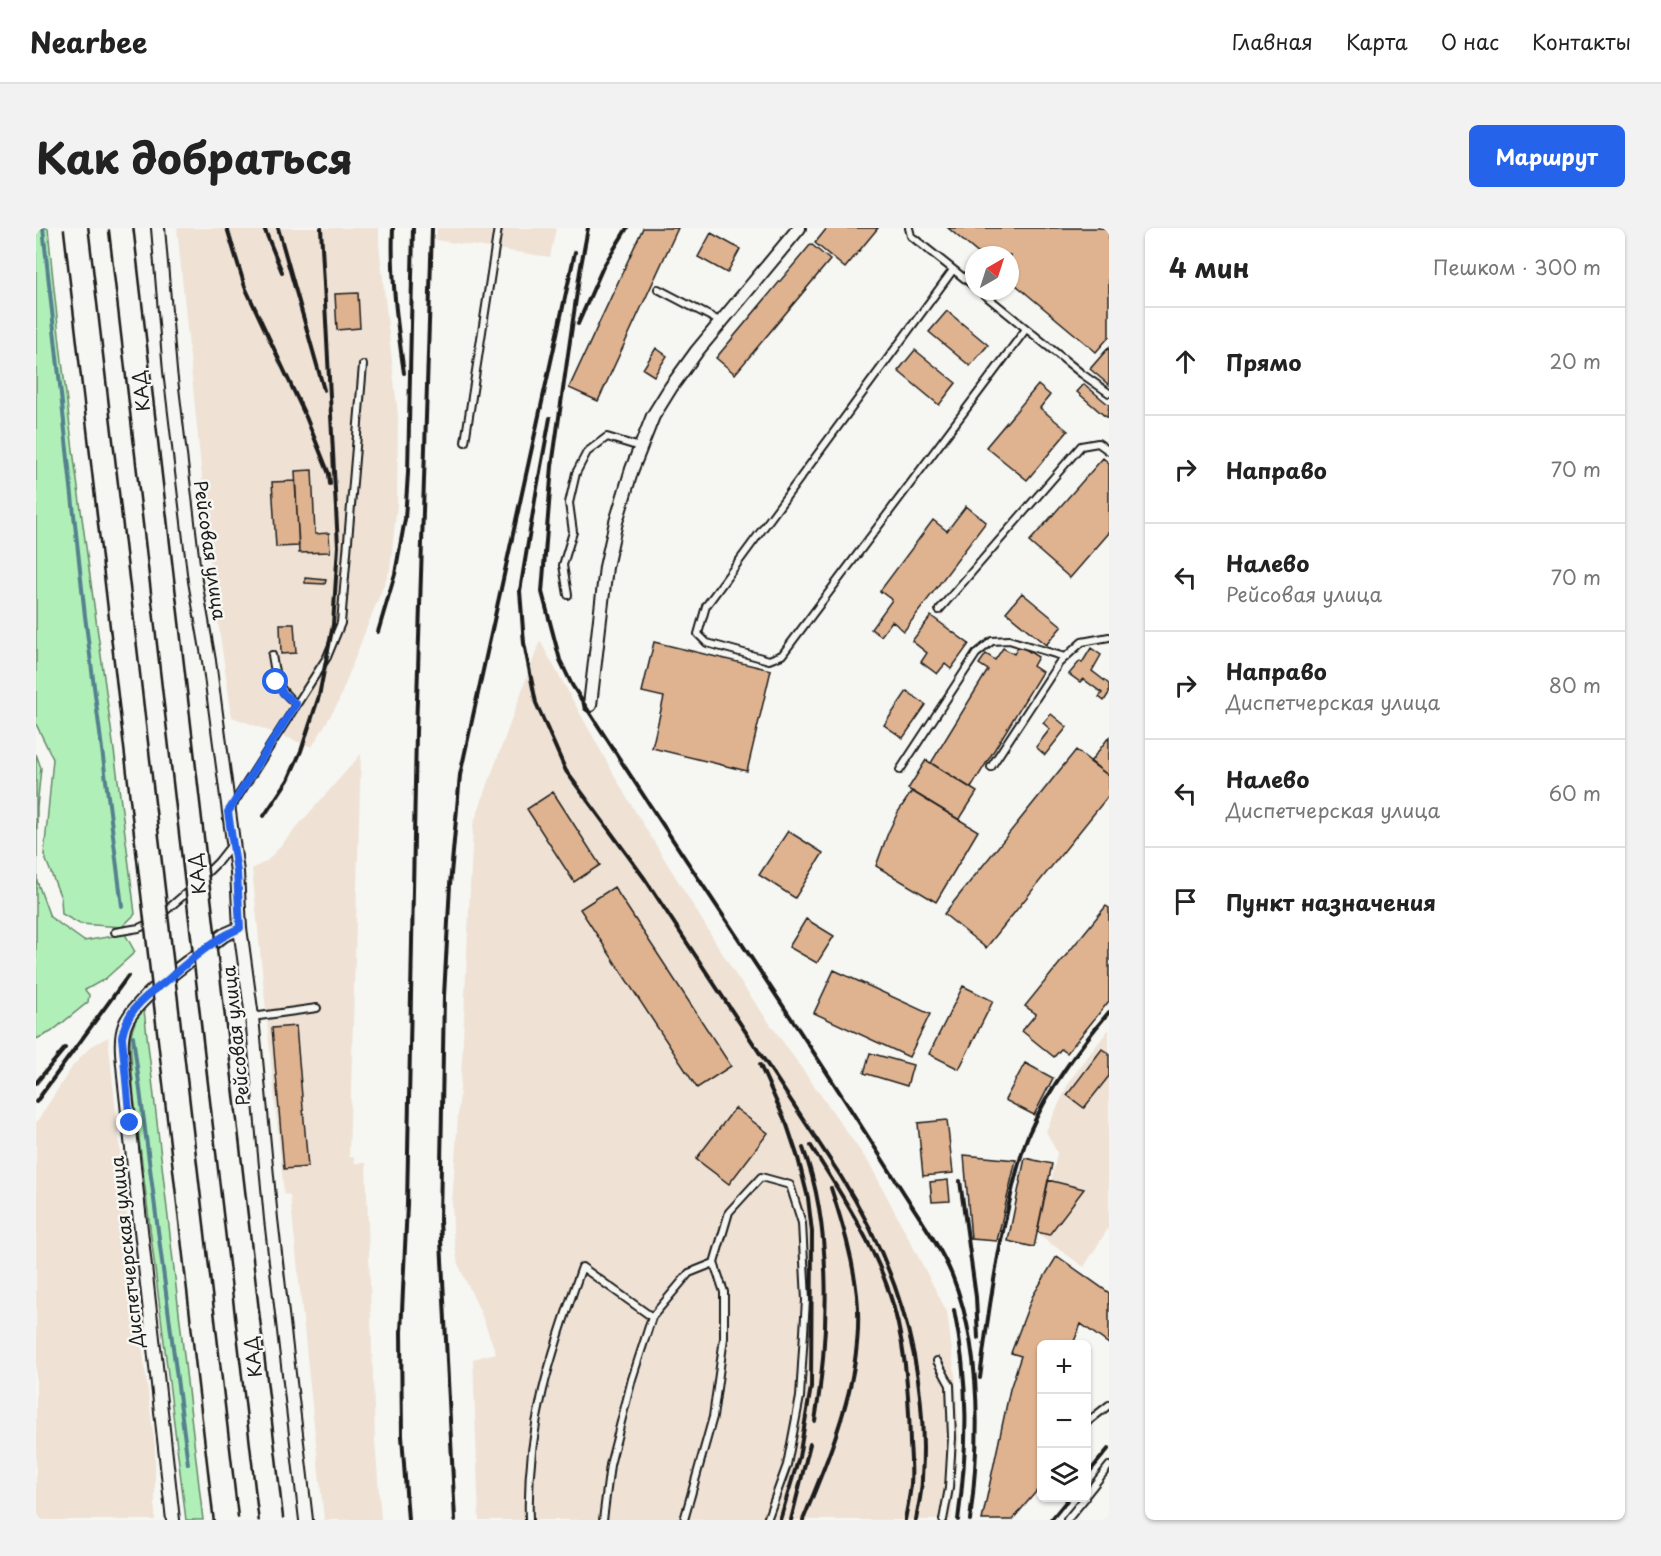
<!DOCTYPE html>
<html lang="ru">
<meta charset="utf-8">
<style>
body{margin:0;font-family:"Playpen Sans",sans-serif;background:#f2f2f2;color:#222}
.controls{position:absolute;right:18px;bottom:18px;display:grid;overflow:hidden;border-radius:9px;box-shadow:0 2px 4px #0004}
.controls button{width:54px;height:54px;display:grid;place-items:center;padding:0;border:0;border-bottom:2px solid #e0e0e0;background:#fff;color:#222;font:30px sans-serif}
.compass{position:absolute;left:929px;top:18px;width:54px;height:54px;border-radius:50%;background:#fff;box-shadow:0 2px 4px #0004;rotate:39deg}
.stop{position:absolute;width:18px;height:18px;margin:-14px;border:4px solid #2563eb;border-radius:50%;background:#fff}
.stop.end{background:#2563eb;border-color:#fff;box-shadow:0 2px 6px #0008}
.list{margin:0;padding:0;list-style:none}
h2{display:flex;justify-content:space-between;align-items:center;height:78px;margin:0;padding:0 24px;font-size:26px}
h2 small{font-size:20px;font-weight:400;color:#767676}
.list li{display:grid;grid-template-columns:39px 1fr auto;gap:18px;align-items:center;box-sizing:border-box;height:108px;padding:0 24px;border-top:2px solid #e0e0e0}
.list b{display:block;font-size:22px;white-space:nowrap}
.list p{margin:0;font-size:20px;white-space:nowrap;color:#767676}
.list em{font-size:20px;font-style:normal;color:#767676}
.icon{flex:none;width:33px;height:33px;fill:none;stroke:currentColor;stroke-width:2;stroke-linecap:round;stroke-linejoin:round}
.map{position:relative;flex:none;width:1073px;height:1292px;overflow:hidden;border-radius:9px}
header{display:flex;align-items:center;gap:36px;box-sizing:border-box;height:84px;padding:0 30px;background:#fff;border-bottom:2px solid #e0e0e0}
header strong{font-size:28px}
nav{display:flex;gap:33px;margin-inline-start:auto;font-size:21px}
.intro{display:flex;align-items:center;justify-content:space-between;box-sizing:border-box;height:144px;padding:0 36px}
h1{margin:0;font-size:42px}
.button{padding:15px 27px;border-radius:9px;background:#2563eb;color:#fff;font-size:21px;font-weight:700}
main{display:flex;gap:36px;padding:0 36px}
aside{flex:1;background:#fff;border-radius:9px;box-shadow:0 2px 4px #0004}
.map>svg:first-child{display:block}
.built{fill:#efe2d5}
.green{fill:#b0f0b8;stroke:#66866a;stroke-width:1.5}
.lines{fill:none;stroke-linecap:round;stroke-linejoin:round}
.stream{stroke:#54818e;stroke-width:4}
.building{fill:#dfb390;stroke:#1c1c1c;stroke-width:1.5}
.service-casing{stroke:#1c1c1c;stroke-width:10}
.minor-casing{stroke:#1c1c1c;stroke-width:16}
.service{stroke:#f6f6f2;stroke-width:6}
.minor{stroke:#f6f6f2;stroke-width:12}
.rail{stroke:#1c1c1c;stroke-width:4}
.motorway-bridge-casing{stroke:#1c1c1c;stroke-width:27;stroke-linecap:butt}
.motorway-bridge{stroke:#f6f6f2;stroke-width:22}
.route{stroke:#2563eb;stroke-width:8}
.labels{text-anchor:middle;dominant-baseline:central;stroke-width:5;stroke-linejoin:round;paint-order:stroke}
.street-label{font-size:18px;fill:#1c1c1c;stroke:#f6f6f2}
</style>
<header>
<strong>Nearbee</strong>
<nav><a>Главная</a><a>Карта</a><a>О нас</a><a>Контакты</a></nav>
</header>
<div class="intro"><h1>Как добраться</h1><a class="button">Маршрут</a></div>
<main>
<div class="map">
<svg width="1073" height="1292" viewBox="0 0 1073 1292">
<rect width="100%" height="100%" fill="#f6f6f2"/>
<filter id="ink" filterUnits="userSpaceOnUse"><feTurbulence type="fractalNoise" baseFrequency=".0167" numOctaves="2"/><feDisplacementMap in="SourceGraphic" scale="12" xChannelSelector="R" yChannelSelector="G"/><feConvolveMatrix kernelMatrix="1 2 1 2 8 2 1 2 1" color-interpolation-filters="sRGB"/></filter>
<g filter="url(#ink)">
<path class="built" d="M141,0H343V16L362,188L361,275L354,342L330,401L302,475L276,519L196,489L177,360Z
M401,0H520L514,29L400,12Z
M504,413L591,570L701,749L835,938L911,1084L920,1156L923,1210L915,1292H443L437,1131L460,1125L444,1083L422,1036L417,1006L416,974L426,832L437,597Z
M325,526L313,929H318L319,935H330L339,1211L345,1292H288L254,967L248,966L216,641L232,632Z
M1073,801V999L1048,1039L1004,1008L1021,925L1010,903L1034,852Z
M72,809L99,1062L119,1219V1292H0V895L36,839L54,819Z"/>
<path class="green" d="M0,0H12C33,229 72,457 99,686L86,699L44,696L26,686L25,670L8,627L17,531L0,496Z
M0,526L5,540L1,579V653L14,689L48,713L89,706L99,724L69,751L49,762L53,767L52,774L15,804L0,811Z
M108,782L167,1292H150L98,870L94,809L100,791Z"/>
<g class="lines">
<path class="stream" d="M7,0L49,388L86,678
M97,808L152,1236"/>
</g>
<path class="building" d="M607,0H642L562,173L533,160Z
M791,0H842L809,40L779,15Z
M912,0H1073V109L1060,124L974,52V27H944Z
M675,5L704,21L691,45L662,29Z
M775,16L794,32L699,146L680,130Z
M322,65L324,100L301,102L299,66Z
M911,83L952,117L934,138L893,104Z
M1073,119V157L1054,141Z
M620,120L631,128L618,148L607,141Z
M879,122L920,155L903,177L862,143Z
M1048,156L1073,177L1071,190L1041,164Z
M1002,157L1014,167L1004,180L1032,203L991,252L950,219Z
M1067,230L1073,235V305L1034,350L993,314Z
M276,242L279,306L293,305L294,324L263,325L259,243Z
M259,253L263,318L240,319L236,254Z
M930,278L950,294L868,403L856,393L845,408L835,401L856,372L844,363L897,292L911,303Z
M269,350L290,352L289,356L269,355Z
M986,365L1026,398L1010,417L970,384Z
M895,388L933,416L915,441L909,436L901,446L885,434L891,425L876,413Z
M244,396H258L260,425L245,426Z
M618,414L735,442L711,543L616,520L628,469L606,464Z
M983,417L1002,429L997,438L1006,444L935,560L895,535L952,442L943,436L950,426L959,432L967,420L978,426Z
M1055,420L1065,427L1056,443L1073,456V465L1068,473L1063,469L1066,465L1047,451L1044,454L1033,446L1044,433L1046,435Z
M871,463L890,477L867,510L848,497Z
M1015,486L1031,499L1009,527L1000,519L1014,501L1007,495Z
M1073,509V548L1054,534Z
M1040,522L1073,548V567L950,720L908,686Z
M890,532L941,564L923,592L872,561Z
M876,563L942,603L900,674L840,638L852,605L862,584Z
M517,564L564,637L538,654L491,581Z
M752,603L787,625L759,670L723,647Z
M578,659L695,838L661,860L544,681Z
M1070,678L1073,680V773L1031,825L1025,821L1018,829L986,803L1000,786L989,778Z
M770,691L798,708L781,735L753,719Z
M798,742L894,786L873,829L778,785Z
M927,758L957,773L923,841L893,826Z
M260,798L272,939L248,941L236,800Z
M1066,821L1073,826V848L1048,880L1031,867Z
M834,825L877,837L871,858L828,845Z
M989,835L1017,850L998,887L969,872Z
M699,880L732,905L693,956L660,931Z
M911,892L917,945L887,948L882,895Z
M928,927L980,932L961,1013L935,1011Z
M989,930L1016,936L998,1019L972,1013Z
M912,952L914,973L896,974L894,954Z
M1012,952L1048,961L1013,1007L1001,1004Z
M1021,1028L1073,1065V1116L1045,1096L1037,1116H1005V1258L976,1292H946L974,1161L985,1128L975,1125L996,1069Z"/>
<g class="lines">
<defs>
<path id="service" d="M873,0L875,8L938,58
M917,42L670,378L662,406L671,415L733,432L746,427L990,101
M622,61L685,94
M944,63L1046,146L1073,165
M429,214L462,0
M532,367L527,337L537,304L533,275L540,245L551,224L571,209L604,219
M903,382L1045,218L1062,215L1073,223
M236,427C240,452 241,460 260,476
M955,539L1023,435L1046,414L1073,409
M864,542L940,426L956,413L973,412L1029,429
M194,581L291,429L305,395L327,137
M166,650L182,634L197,615
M126,686L157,659
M79,704L103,700L116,694
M216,789L281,780
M901,1133L914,1157L916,1210L913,1260L907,1292
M1050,1195L1073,1177
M1050,1267L1073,1238
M493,1292C490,1199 515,1125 546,1039L616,1089L653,1045L678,1035
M567,1292L574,1237L596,1151L616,1089
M648,1292L677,1189L688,1110V1064L678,1035L693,984L725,949L754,957L766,995L770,1072L764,1169L751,1237L731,1292
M1031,1292L1049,1270"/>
<path id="minor" d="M122,0L134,143L159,353L173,433L201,644L204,700L216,789L235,991L270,1292
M554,477L570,339L580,294L596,241L617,188L635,159L661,123L763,0
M137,1292L88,848C87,832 83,812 89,797C98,770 164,725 188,707L204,700"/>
</defs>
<use href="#service" class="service-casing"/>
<use href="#minor" class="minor-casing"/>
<use href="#service" class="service"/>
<use href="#minor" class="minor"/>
<path class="rail" d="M191,0L209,59L270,189L293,246L294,256
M228,0L246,44
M242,0L288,162
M357,0C355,49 361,96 368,145
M552,0L544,43L516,238L506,364L524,432L536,457C624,596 717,730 806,868C828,903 851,938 873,973C888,996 905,1021 916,1047C946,1121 944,1214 934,1292
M542,96L567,39L591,0
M514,190L501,260L484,363L488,415L500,475L530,543L609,651L804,947C862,1039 893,1142 886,1251C886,1265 882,1279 880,1292
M342,404L359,346L369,291L372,245L377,0
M228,588L252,552L265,523L283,468L297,397L302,318L285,0
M724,837L751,897L762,930L772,970L776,1004L775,1159L763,1229L744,1292
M0,855L29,820
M0,874L92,748
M775,918C803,963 833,1008 851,1058C869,1108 873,1163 874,1215C875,1229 876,1243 875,1256C874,1268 871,1280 869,1292
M767,920C797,998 793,1111 779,1193
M924,953L940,1069L942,1110
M918,1082C933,1154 932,1219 922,1292
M944,1150C951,1093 959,1036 972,980C978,954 983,929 993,905C1013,860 1042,821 1073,784
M1050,1248L1073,1220
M372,1292L366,1208L365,1104L371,977L380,504L396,0
M419,1292L404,992L408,768L414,657L424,547L539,24
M755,1292L774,1216
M767,1292C796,1221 829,1145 821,1067C817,1030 806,994 795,960
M1015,1292L1033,1270"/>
<defs>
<path id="motorway-bridge" d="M40,0L190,1292
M85,0L235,1292"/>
</defs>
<use href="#motorway-bridge" class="motorway-bridge-casing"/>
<use href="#motorway-bridge" class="motorway-bridge"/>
</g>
</g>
<g class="lines" filter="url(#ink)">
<path class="route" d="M94,895L86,809C88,798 92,789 99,780C107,770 118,762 128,755C151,735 176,712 204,700L201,644L192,584L260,476L247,465L240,454"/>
</g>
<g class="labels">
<g class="street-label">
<text transform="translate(104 163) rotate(-97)">КАД</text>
<text transform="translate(175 322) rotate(82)">Рейсовая улица</text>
<text transform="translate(160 646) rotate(-97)">КАД</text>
<text transform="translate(199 808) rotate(-96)">Рейсовая улица</text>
<text transform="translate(90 1024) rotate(-96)">Диспетчерская улица</text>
<text transform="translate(216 1129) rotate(-97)">КАД</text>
</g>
</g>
</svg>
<div class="controls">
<button>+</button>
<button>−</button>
<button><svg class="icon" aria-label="layers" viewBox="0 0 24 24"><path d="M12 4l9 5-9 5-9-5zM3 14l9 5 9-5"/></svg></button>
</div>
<svg class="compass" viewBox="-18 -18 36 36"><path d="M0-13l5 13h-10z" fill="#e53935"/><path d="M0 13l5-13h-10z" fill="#767676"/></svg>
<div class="stop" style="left:240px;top:454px"></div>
<div class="stop end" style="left:94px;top:895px"></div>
</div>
<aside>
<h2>4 мин<small>Пешком · 300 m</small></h2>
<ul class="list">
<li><svg class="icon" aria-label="ahead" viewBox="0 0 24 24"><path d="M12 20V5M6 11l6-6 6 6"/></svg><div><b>Прямо</b></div><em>20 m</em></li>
<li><svg class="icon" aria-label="right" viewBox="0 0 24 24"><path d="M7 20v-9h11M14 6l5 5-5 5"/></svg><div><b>Направо</b></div><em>70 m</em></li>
<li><svg class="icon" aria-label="left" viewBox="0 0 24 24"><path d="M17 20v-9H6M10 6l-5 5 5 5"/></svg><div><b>Налево</b><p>Рейсовая улица</p></div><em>70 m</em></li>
<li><svg class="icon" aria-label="right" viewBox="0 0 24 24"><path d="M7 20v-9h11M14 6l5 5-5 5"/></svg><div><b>Направо</b><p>Диспетчерская улица</p></div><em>80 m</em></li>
<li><svg class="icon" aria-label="left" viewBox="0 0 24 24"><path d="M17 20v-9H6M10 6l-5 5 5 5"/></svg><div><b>Налево</b><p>Диспетчерская улица</p></div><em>60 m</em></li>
<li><svg class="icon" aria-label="arrive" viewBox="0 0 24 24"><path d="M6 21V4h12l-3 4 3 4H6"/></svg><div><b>Пункт назначения</b></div></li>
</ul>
</aside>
</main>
